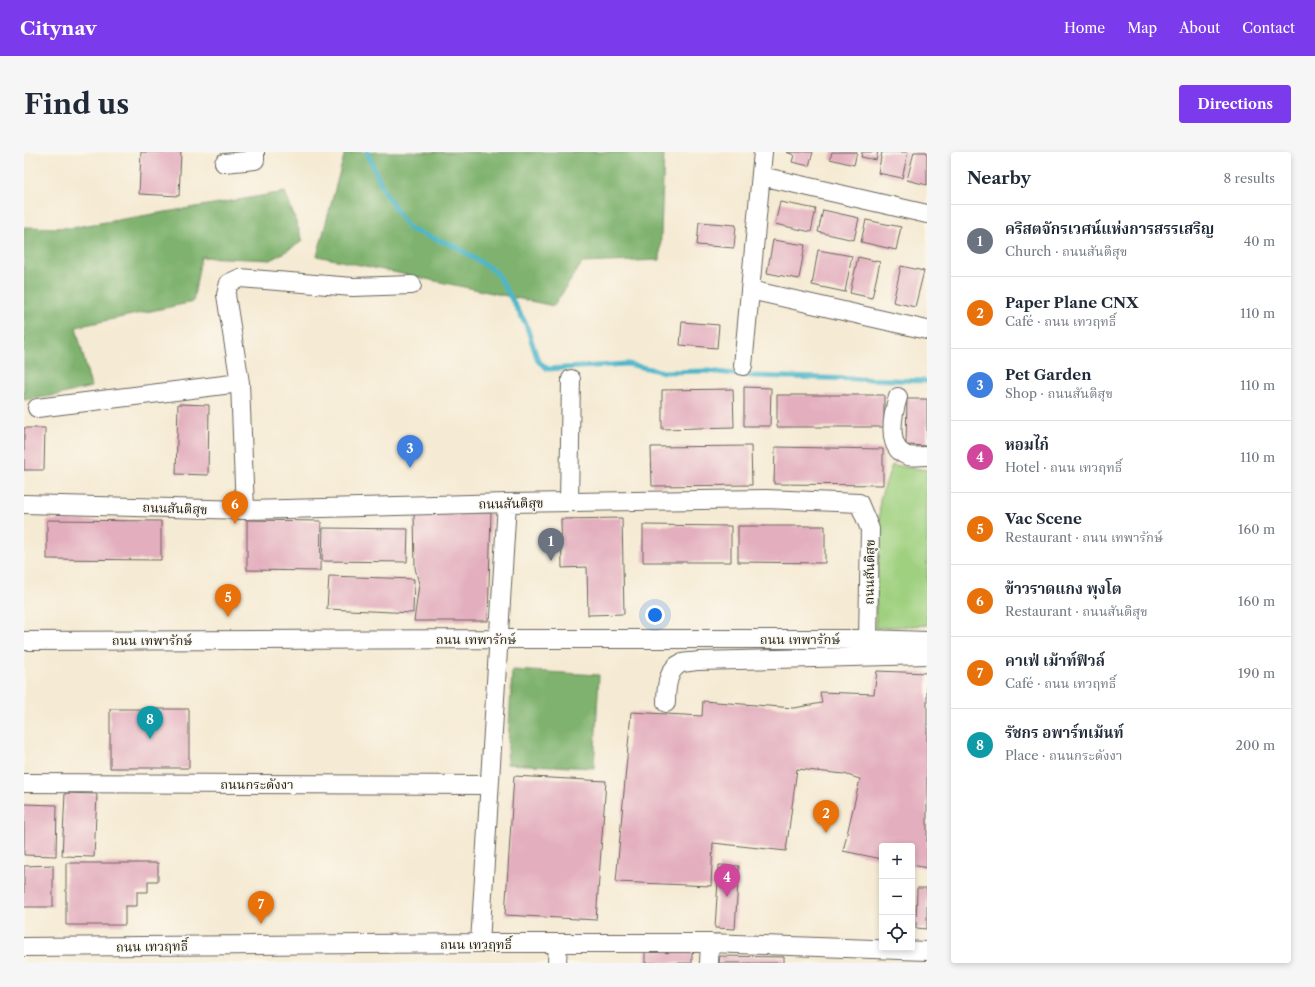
<!DOCTYPE html>
<meta charset="utf-8">
<style>
body{margin:0;font-family:"Libre Caslon Text","Noto Serif Thai",serif;background:#f6f6f7;color:#1f2937}
.controls{position:absolute;right:12px;bottom:12px;display:grid;overflow:hidden;border-radius:4px;box-shadow:0 2px 6px #0003}
.controls button{width:36px;height:36px;display:grid;place-items:center;padding:0;border:0;border-bottom:1px solid #e0e1e3;background:#fff;color:#1f2937;font:20px sans-serif}
.you{position:absolute;left:631px;top:463px;width:14px;height:14px;margin:-10px;border:3px solid #fff;border-radius:50%;background:#1a73e8;box-shadow:0 0 0 6px #1a73e833}
.badge{display:grid;place-items:center;width:26px;height:26px;border-radius:50%;background:#7c3aed;color:#fff;font-size:13px;font-weight:700}
.pin{position:absolute;translate:-50% -33px;filter:drop-shadow(0 1px 2px #0008)}
.pin::after{content:'';position:absolute;top:21px;width:14px;height:12px;background:inherit;clip-path:polygon(0 0,100% 0,50% 100%)}
.list{margin:0;padding:0;list-style:none}
h2{display:flex;justify-content:space-between;align-items:center;height:52px;margin:0;padding:0 16px;font-size:17px}
h2 small{font-size:13px;font-weight:400;color:#747a83}
.list li{display:grid;grid-template-columns:26px 1fr auto;gap:12px;align-items:center;box-sizing:border-box;height:72px;padding:0 16px;border-top:1px solid #e0e1e3}
.list b{display:block;font-size:15px;white-space:nowrap}
.list p{margin:0;font-size:13px;white-space:nowrap;color:#747a83}
.list em{font-size:13px;font-style:normal;color:#747a83}
.icon{flex:none;width:22px;height:22px;fill:none;stroke:currentColor;stroke-width:2;stroke-linecap:round;stroke-linejoin:round}
.map{position:relative;flex:none;width:903px;height:811px;overflow:hidden;border-radius:4px}
header{display:flex;align-items:center;gap:24px;box-sizing:border-box;height:56px;padding:0 20px;background:#7c3aed;color:#fff}
header strong{font-size:19px}
nav{display:flex;gap:22px;margin-inline-start:auto;font-size:14px}
.intro{display:flex;align-items:center;justify-content:space-between;box-sizing:border-box;height:96px;padding:0 24px}
h1{margin:0;font-size:28px}
.button{padding:10px 18px;border-radius:4px;background:#7c3aed;color:#fff;font-size:14px;font-weight:700}
main{display:flex;gap:24px;padding:0 24px}
aside{flex:1;background:#fff;border-radius:4px;box-shadow:0 2px 6px #0003}
.map>svg:first-child{display:block}
.green{fill:#9fd07f;stroke:#5e764e}
.forest{fill:#7fb26e;stroke:#4e6745}
.lines{fill:none;stroke-linecap:round;stroke-linejoin:round}
.stream{stroke:#4bb6c9;stroke-width:5}
.building{fill:#e3aebe}
.minor-casing{stroke:#68645c;stroke-width:20}
.minor{stroke:#fff;stroke-width:18}
.labels{text-anchor:middle;dominant-baseline:central;stroke-width:3;stroke-linejoin:round;paint-order:stroke}
.street-label{font-size:13px;fill:#1c1c1c;stroke:#fbf7ec}
</style>
<header>
<strong>Citynav</strong>
<nav><a>Home</a><a>Map</a><a>About</a><a>Contact</a></nav>
</header>
<div class="intro"><h1>Find us</h1><a class="button">Directions</a></div>
<main>
<div class="map">
<svg width="903" height="811" viewBox="0 0 903 811">
<rect width="100%" height="100%" fill="#fbf7ec"/>
<filter id="ink" filterUnits="userSpaceOnUse"><feTurbulence type="fractalNoise" baseFrequency=".025" numOctaves="2"/><feDisplacementMap in="SourceGraphic" scale="8" xChannelSelector="R" yChannelSelector="G"/><feConvolveMatrix kernelMatrix="1 2 1 2 8 2 1 2 1" color-interpolation-filters="sRGB"/></filter>
<filter id="wash" filterUnits="userSpaceOnUse"><feTurbulence type="fractalNoise" baseFrequency=".012" numOctaves="4" result="noise"/><feDisplacementMap in="SourceGraphic" scale="16" xChannelSelector="R" yChannelSelector="G"/><feGaussianBlur stdDeviation="0.9" result="paint"/><feColorMatrix in="noise" values="0 0 0 0 0 0 0 0 0 0 0 0 0 0 0 0 0 1.4 0 .05"/><feComposite in="paint" operator="in"/></filter>
<g filter="url(#wash)">
<rect width="100%" height="100%" fill="#f5ead3"/>
<path class="green" d="M868,313L903,318V473L851,476L856,347Z"/>
<path class="forest" d="M321,0H640L636,108L558,111L530,154L293,104Z
M261,40L279,89L247,108L177,105L169,150L52,175L67,235L34,243L0,248V75L46,76Z
M488,518L575,523L570,616L483,612Z"/>
<g class="lines">
<path class="stream" d="M343,0L360,39L385,77L431,94L472,120L502,172L514,209L524,217L604,212L640,220L684,219L728,224L903,229"/>
</g>
<g id="blocks">
<path class="building" d="M117,0H157L155,44L115,42Z
M762,0H789L785,14L768,10L770,3Z
M808,0H833L830,13L806,7Z
M838,0H854L852,8L837,5Z
M858,0H884L878,26L854,21Z
M890,0H903V33L883,28Z
M756,50L792,57L787,80L751,72Z
M799,58L835,66L830,88L794,80Z
M842,68L877,75L872,98L837,90Z
M675,70L712,73L710,96L673,93Z
M749,88L781,93L775,127L743,121Z
M794,98L828,104L821,140L788,133Z
M834,105L856,110L848,146L826,141Z
M877,114L900,119L891,155L869,150Z
M658,170L695,173L693,196L656,193Z
M720,235L747,236L746,274H720Z
M709,237L710,275L638,277V238Z
M753,243H860V275H753Z
M883,247H903V294L882,293Z
M154,252L185,253L184,323L152,322Z
M0,276H21L20,318H0Z
M727,294L728,333L628,334L627,295Z
M751,295L859,297V333L750,332Z
M390,361H467L464,469H390L395,432L391,416Z
M598,366L600,462L564,463L563,415L538,416L537,367Z
M23,368L137,369V408L23,407Z
M223,368L297,369L296,419L223,418Z
M619,373L707,374V410H619Z
M714,374H801V411L714,410Z
M299,376L384,377L383,410L298,409Z
M305,424L390,427L389,461L303,457Z
M853,519L903,521V716L888,713V694H858V707L819,699L836,627L820,622L773,617L762,699L689,691L687,734L592,730L607,560L678,564L679,549L770,556L798,551L796,540L850,542Z
M86,557H165V616H86Z
M490,624L582,629L572,768L481,763Z
M41,641L73,642L70,705L38,704Z
M0,652L33,653L32,704L0,703Z
M42,711H134V729H124V740H113V754H101V773H42Z
M29,713V755H0V714Z
M695,713L715,714L711,777L691,776Z
M893,736H903V777L892,776Z
M621,799H668V811H621Z
M696,804L760,805V811H695Z"/>
</g>
</g>
<g filter="url(#ink)">
<use href="#blocks" fill-opacity="0" stroke="#68645c" stroke-width="1"/>
<g class="lines">
<defs>
<path id="minor" d="M200,11L231,8V0
M737,24L903,62
M726,138L903,178
M719,214L739,0
M874,245C869,261 861,297 884,304C890,305 897,304 903,304
M13,256L216,231
M545,350L547,227
M0,352L221,358L483,351L742,347L835,351L846,377L844,487
M221,358L216,231L202,143L205,131L216,126L329,135L388,133
M0,489L474,487H844L903,489
M642,551C642,538 643,516 658,511C663,510 669,510 674,509L903,503
M0,631L465,633
M456,791L483,351
M0,795L456,791H686L903,799
M533,811L534,791
M685,811L686,791"/>
</defs>
<use href="#minor" class="minor-casing"/>
<use href="#minor" class="minor"/>
</g>
</g>
<g class="labels">
<g class="street-label">
<text transform="translate(487 351) rotate(-1)">ถนนสันติสุข</text>
<text transform="translate(151 356) rotate(2)">ถนนสันติสุข</text>
<text transform="translate(845 420) rotate(-89)">ถนนสันติสุข</text>
<text x="452" y="487">ถนน เทพารักษ์</text>
<text x="776" y="487">ถนน เทพารักษ์</text>
<text x="128" y="488">ถนน เทพารักษ์</text>
<text x="233" y="632">ถนนกระดังงา</text>
<text x="452" y="792">ถนน เทวฤทธิ์</text>
<text transform="translate(128 794) rotate(-1)">ถนน เทวฤทธิ์</text>
</g>
</g>
</svg>
<div class="controls">
<button>+</button>
<button>−</button>
<button><svg class="icon" aria-label="locate" viewBox="0 0 24 24"><circle cx="12" cy="12" r="6"/><path d="M12 2v4M12 18v4M2 12h4M18 12h4"/></svg></button>
</div>
<div class="you"></div>
<div class="pin badge" style="left:527px;top:409px;background:#6b7280">1</div>
<div class="pin badge" style="left:802px;top:681px;background:#e8710a">2</div>
<div class="pin badge" style="left:386px;top:316px;background:#3f7fe0">3</div>
<div class="pin badge" style="left:703px;top:745px;background:#d1479c">4</div>
<div class="pin badge" style="left:204px;top:465px;background:#e8710a">5</div>
<div class="pin badge" style="left:211px;top:372px;background:#e8710a">6</div>
<div class="pin badge" style="left:237px;top:772px;background:#e8710a">7</div>
<div class="pin badge" style="left:126px;top:587px;background:#0f9aa8">8</div>
</div>
<aside>
<h2>Nearby<small>8 results</small></h2>
<ul class="list">
<li><span class="badge" style="background:#6b7280">1</span><div><b>คริสตจักรเวศน์แห่งการสรรเสริญ</b><p>Church · ถนนสันติสุข</p></div><em>40 m</em></li>
<li><span class="badge" style="background:#e8710a">2</span><div><b>Paper Plane CNX</b><p>Café · ถนน เทวฤทธิ์</p></div><em>110 m</em></li>
<li><span class="badge" style="background:#3f7fe0">3</span><div><b>Pet Garden</b><p>Shop · ถนนสันติสุข</p></div><em>110 m</em></li>
<li><span class="badge" style="background:#d1479c">4</span><div><b>หอมไก๋</b><p>Hotel · ถนน เทวฤทธิ์</p></div><em>110 m</em></li>
<li><span class="badge" style="background:#e8710a">5</span><div><b>Vac Scene</b><p>Restaurant · ถนน เทพารักษ์</p></div><em>160 m</em></li>
<li><span class="badge" style="background:#e8710a">6</span><div><b>ข้าวราดแกง พุงโต</b><p>Restaurant · ถนนสันติสุข</p></div><em>160 m</em></li>
<li><span class="badge" style="background:#e8710a">7</span><div><b>คาเฟ่ เม้าท์ฟิวล์</b><p>Café · ถนน เทวฤทธิ์</p></div><em>190 m</em></li>
<li><span class="badge" style="background:#0f9aa8">8</span><div><b>รัชกร อพาร์ทเม้นท์</b><p>Place · ถนนกระดังงา</p></div><em>200 m</em></li>
</ul>
</aside>
</main>
